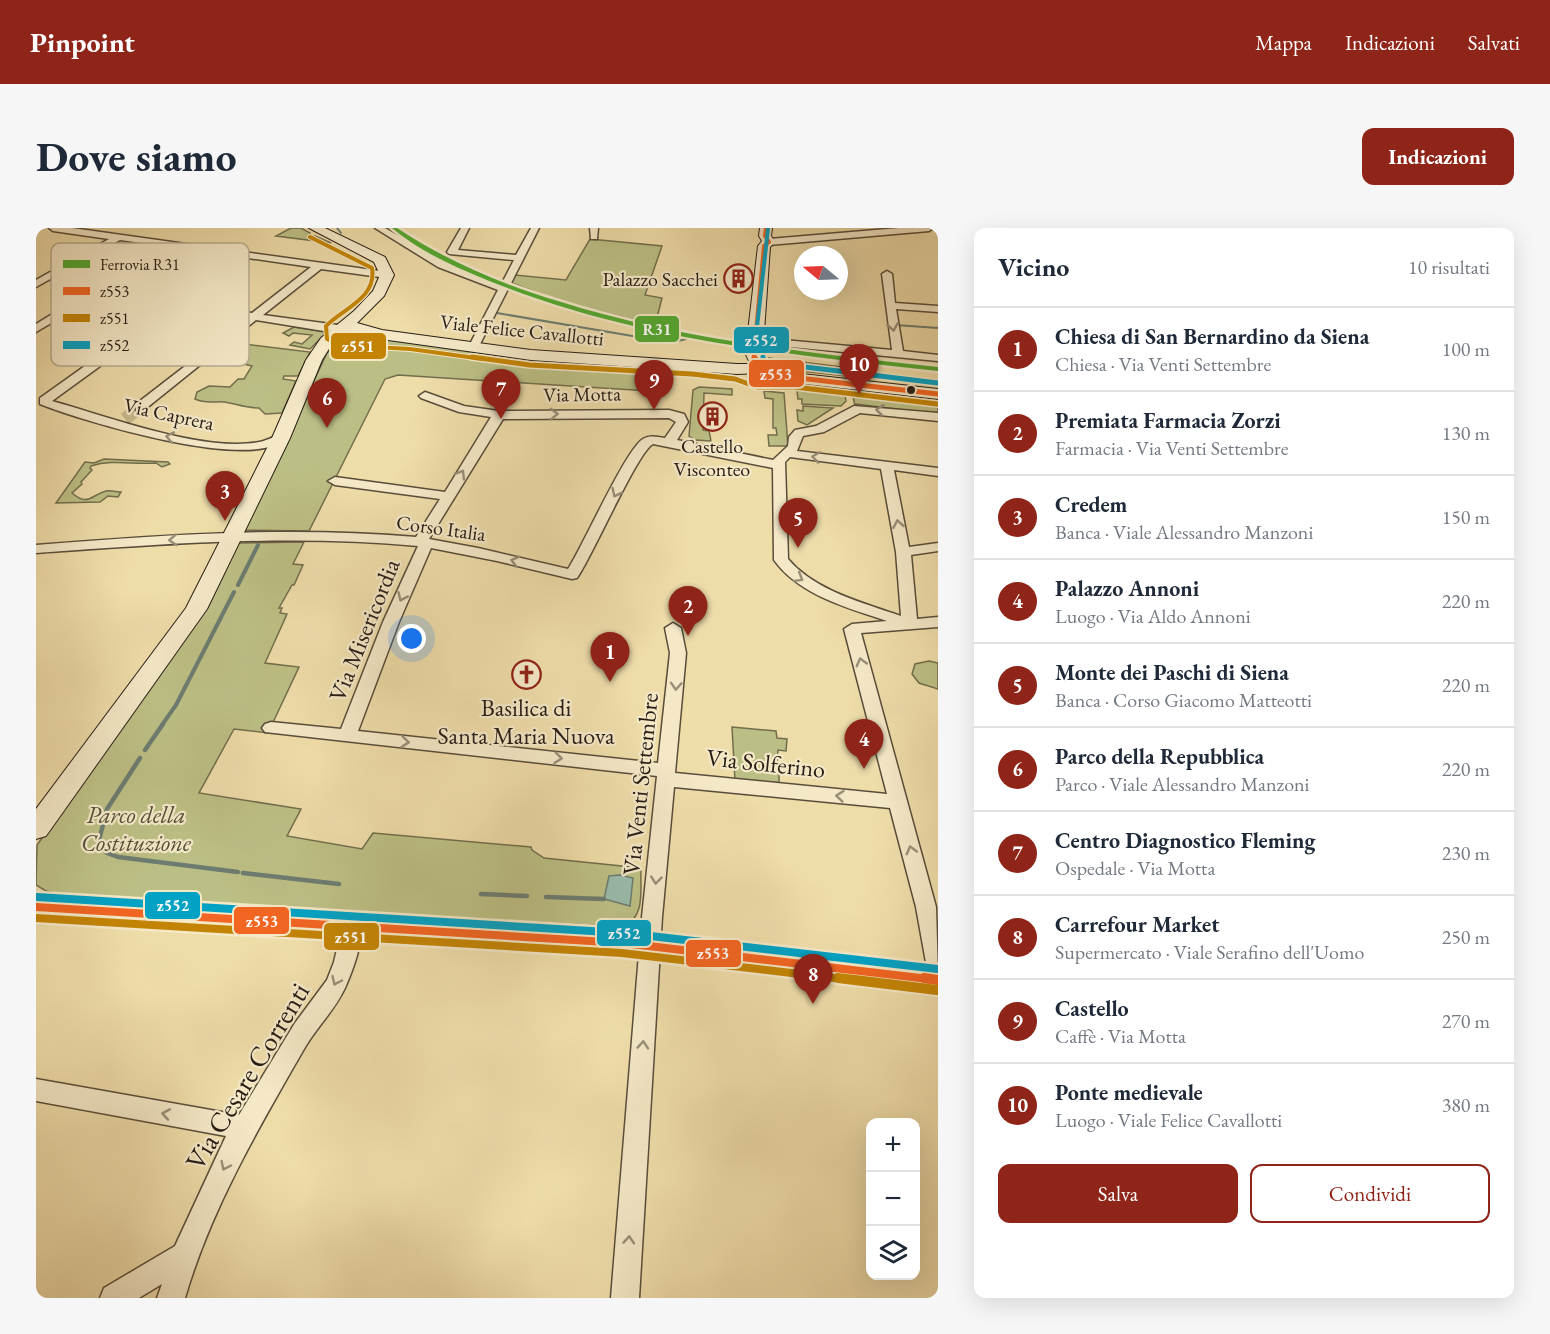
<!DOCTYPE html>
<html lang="it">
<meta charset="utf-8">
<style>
body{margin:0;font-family:"EB Garamond",serif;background:#f6f6f7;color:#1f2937}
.controls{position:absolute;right:18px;bottom:18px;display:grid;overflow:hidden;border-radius:12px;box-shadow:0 6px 24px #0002}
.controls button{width:54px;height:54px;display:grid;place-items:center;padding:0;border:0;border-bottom:2px solid #e0e1e3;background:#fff;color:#1f2937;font:30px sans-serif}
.compass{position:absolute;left:758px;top:18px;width:54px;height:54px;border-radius:50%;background:#fff;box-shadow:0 6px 24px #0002;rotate:289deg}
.you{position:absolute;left:376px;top:411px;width:21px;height:21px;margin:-15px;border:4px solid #fff;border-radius:50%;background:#1a73e8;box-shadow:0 0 0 9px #1a73e833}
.badge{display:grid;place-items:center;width:39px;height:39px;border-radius:50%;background:#8f2418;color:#fff;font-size:20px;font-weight:700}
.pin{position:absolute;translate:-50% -50px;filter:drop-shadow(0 2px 3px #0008)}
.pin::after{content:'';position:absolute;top:32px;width:21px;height:18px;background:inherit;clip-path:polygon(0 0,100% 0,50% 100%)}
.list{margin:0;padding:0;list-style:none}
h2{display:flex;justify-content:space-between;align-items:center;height:78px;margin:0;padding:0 24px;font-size:26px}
h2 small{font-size:20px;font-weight:400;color:#747a83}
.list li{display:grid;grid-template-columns:39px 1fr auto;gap:18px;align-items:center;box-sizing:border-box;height:84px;padding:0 24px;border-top:2px solid #e0e1e3}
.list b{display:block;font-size:22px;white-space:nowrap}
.list p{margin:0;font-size:20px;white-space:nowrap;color:#747a83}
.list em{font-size:20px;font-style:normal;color:#747a83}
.actions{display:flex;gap:12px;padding:18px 24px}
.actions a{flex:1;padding:14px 0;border:2px solid #8f2418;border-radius:12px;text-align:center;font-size:21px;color:#8f2418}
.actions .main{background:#8f2418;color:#fff}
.icon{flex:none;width:33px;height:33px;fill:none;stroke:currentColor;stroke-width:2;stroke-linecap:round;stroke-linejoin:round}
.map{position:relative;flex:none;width:902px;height:1070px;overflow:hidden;border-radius:12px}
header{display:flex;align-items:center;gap:36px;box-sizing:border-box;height:84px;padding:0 30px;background:#8f2418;color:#fff}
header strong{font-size:28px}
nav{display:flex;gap:33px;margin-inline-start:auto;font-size:21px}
.intro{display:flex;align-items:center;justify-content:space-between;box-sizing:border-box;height:144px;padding:0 36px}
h1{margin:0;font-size:42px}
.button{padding:15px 27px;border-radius:12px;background:#8f2418;color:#fff;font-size:21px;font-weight:700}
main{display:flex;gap:36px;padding:0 36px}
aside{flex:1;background:#fff;border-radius:12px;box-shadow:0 6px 24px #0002}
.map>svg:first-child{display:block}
.green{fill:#bcbf85;stroke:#726e4d;stroke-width:1.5}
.water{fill:#9abbad;stroke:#6c7c70;stroke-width:1.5}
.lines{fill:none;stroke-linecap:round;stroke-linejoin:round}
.stream-far2{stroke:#6c7c70;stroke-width:2}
.stream-far1{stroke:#6c7c70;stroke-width:4}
.stream{stroke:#6c7c70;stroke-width:4.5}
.street-tunnel{stroke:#c6b68b;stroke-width:13;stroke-dasharray:13 6;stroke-linecap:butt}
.street-casing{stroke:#594d3a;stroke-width:3}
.secondary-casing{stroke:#271d15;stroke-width:2}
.street{fill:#f4e8c7;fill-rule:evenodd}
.secondary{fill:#f4e8c7;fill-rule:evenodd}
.bus-1-far3-casing{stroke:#f4e8c7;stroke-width:6}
.bus-1-far2-casing{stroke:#f4e8c7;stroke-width:8}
.bus-1-far1-casing{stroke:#f4e8c7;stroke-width:13}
.bus-1-casing{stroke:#f4e8c7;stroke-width:14}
.bus-2-far3-casing{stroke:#f4e8c7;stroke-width:6}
.bus-2-far2-casing{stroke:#f4e8c7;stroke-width:8}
.bus-2-far1-casing{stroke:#f4e8c7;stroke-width:13}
.bus-2-casing{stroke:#f4e8c7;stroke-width:14}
.bus-3-far2-casing{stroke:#f4e8c7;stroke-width:6}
.bus-3-far1-casing{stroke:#f4e8c7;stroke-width:8}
.bus-3-casing{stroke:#f4e8c7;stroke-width:13}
.bus-1-far3{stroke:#f26522;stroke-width:4}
.bus-1-far2{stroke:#f26522;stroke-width:5}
.bus-1-far1{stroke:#f26522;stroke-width:8}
.bus-1{stroke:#f26522;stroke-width:10}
.bus-2-far3{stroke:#c38405;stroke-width:4}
.bus-2-far2{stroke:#c38405;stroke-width:5}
.bus-2-far1{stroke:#c38405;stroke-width:8}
.bus-2{stroke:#c38405;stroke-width:10}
.bus-3-far2{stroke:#02a2c5;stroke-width:4}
.bus-3-far1{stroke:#02a2c5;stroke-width:5}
.bus-3{stroke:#02a2c5;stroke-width:8}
.rail-1-casing{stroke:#f4e8c7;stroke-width:5}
.rail-1{fill:#52a82f;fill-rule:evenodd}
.oneway{stroke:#988d77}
.bus-dot{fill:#271d15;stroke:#f4e8c7;stroke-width:2}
.labels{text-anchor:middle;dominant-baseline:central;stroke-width:4.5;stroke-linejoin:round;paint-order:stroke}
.far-poi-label{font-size:20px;fill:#271d15;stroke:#f4e8c7;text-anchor:end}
.far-street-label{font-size:20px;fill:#271d15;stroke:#f4e8c7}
.street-label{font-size:24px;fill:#271d15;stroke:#f4e8c7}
.poi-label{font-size:24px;fill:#271d15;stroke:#f4e8c7}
.park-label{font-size:24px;font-style:italic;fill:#544e37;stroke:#f4e8c7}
.near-street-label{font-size:28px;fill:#271d15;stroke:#f4e8c7}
.key{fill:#f4e8c7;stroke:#b6ab92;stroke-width:1.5}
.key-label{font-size:16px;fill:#271d15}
.line-badge{stroke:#f4e8c7;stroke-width:2}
.badge-label{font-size:16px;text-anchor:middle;font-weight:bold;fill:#fff}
</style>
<header>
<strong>Pinpoint</strong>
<nav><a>Mappa</a><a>Indicazioni</a><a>Salvati</a></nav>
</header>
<div class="intro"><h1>Dove siamo</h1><a class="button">Indicazioni</a></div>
<main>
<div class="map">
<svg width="902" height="1070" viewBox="0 0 902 1070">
<rect width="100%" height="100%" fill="#eedca9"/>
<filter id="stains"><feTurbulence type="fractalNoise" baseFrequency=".00333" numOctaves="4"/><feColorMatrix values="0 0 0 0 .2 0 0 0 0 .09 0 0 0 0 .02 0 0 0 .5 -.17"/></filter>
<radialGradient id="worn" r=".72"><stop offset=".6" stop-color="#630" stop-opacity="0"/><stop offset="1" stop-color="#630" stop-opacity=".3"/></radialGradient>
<path class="green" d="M255,0H265L274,5L273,8H279L295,15L240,8Z
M554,11L626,18L609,67L626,70L619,97L521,73L476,55L479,47L530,52Z
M61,25L53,32L64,34L42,47L69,52L77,47L82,48L65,59L58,60L11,52Z
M258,99L289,104H291L274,121L254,117L258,114L266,116L276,107L257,105L253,108L247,105Z
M326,109L505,129L614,136L613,163L362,147L349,151L273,303L208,302L291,125L305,111Z
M199,115L274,124L262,148H248L247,151L260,153L246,185L229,186L223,180C210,180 200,176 189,174C178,173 169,176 159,171L161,164L173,158L194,159L202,151H208L216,138L208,136L212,132L200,130L195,134L171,129L180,130Z
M733,130L830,142L829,150L745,141L735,136Z
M763,153L807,158L810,173L805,178L766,176V171H762L760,157Z
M663,159L696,161V167L668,165L667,202L673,203L675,213L659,212L653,208L657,162Z
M815,159L902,169V186L820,176L819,178Z
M728,163L748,165L752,218H733L732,207H741L740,200H737V171L729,170Z
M767,178L797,180L771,197L762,193L761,182L767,183Z
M68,231L132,234L134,236L126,239L120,235C97,237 77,231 55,238L54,240L56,242L45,254L46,256L36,265C52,279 55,267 70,263C74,262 81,264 85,264L82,269L72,268L64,274L20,275L49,234L58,235Z
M268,314L257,336L267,337L258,357H256L243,380H246L244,385L251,386L229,435L263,439L232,505L198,501L163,565L265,581L251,608L326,621L337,605L495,619L496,622L508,630L605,640C604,662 610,689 587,699L28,667L10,663L0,657L1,617L165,385L202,315Z
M893,433L902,435V461L883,455L876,446L879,436Z
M696,499L740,503L741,510L751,511L750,523L742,522L740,545L743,546V557L699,553Z"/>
<path class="water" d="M584,647L597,650L594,678L568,671L573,648Z"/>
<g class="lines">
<path class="stream-far2" d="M301,0L305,5
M461,85L626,113L638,114L650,111
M860,97L902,100"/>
<path class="stream-far1" d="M202,357L222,317
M126,497L140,477L198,364"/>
<path class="stream" d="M109,522L127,496
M104,530L71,581L62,616L71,625L82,629L202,644
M207,645L303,656
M445,666L491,668
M510,669L568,671"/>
<path class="street-tunnel" d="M89,191L104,179"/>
<defs>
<path id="street" d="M13,0H36L351,44L356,47L351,50L285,41L227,87L302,97L307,100L306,102L288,103L220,92L108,182H100V176L210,91L144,80L16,173C70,188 169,225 223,214C231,213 238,208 245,206L251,210C217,245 46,193 4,176V170L133,78L63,67L0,104V96L128,18L84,12L0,59V52L73,11L17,3ZM139,20L202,29L140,73L70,62ZM212,30L275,39L216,85L151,75Z
M339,0H349L408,35L465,57L478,32L413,26L411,24L425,0H433L422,22L480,27L495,0H503L442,120L437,123L432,120L462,62L402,39Z
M554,0H562L561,11H555Z
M863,0H897L893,3L733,17L728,14L733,11Z
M851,43L856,46L859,75L902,78V84L860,81L867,123L902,127V133L714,115L709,112L714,109L856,122L846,46Z
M389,164L428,178L463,183L633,182L648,186L652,194L641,212L737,232L752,218L753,209L759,202L780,198L818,178L902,185V193L824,185L788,204L767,208L761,223L902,240V248L858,242L873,319L902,315V323L875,327L881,391L902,389V399L825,405L900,679L902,749L894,747L891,740L880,679L854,580L638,559L626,689L603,1070H575L606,689L621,548L229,504L226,500L229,496L235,494L305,501L347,394L382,318C254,306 127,316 0,325V317C127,307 253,298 380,309L404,271L299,257L292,253L299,249L409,264L455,189L423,184L385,170L383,168ZM633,190L640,194L629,210C621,209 614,207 607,211C590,221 547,318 532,341L442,320L393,311L467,191ZM617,216L737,240L738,332C763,367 812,380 851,393L816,396L808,401L851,566L639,545L650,425L645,400L637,395L629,400L634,425L622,535L322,503L363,394L395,320L461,333L536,351L541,350C557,327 602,223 617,216ZM754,229L845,241L860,324L865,388C828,375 779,363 752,331L749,234Z
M315,688L322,691C331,707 316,744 309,760C299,782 280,800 268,821C222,901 175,981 149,1070H121L126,1056L103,1070H64L68,1060L139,1018L190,908L0,873V851L203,887L259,795L291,752L298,734L308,691Z"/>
<path id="secondary" d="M273,0H289L349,29L358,47L348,68L321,95L346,102L495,122L701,136H715C708,125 705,116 712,104L722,18L726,13L723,8L724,0H736L735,8L739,14L734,19L728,104L723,119L726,128L734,138L766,146L902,161V171L743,153L723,145L701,146L495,132L345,111L309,103L296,116L286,132L254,210L171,381L10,608L0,611V581L150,380L236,210L270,132L285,110L318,83L337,63L344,47L338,34Z
M0,667L587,702L902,739V765L587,728L0,691Z"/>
</defs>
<use href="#street" class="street-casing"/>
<use href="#secondary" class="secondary-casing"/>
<use href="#street" class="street"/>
<use href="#secondary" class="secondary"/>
<defs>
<path id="bus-1-far3" d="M719,131L716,119L720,104L728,18L733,14L729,8L730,0"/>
<path id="bus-1-far2" d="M718,129L728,140L754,149L902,166"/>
<path id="bus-1-far1" d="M0,679L587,715L901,752"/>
<path id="bus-1" d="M888,750L902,752"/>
<path id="bus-2-far3" d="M274,9L336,40C341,70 308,80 290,98L291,111L304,117L374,121L447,131"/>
<path id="bus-2-far2" d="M436,129L494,137L656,146L699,151L721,159H759L901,176"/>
<path id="bus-2-far1" d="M0,690L586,725L815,752"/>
<path id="bus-2" d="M802,750L901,762"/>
<path id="bus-3-far2" d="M727,131V118L721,99L732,1"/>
<path id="bus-3-far1" d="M727,129V138L769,139L902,155"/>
<path id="bus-3" d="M1,669L588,705L902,741"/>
</defs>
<use href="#bus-1-far3" class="bus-1-far3-casing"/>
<use href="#bus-1-far2" class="bus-1-far2-casing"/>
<use href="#bus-1-far1" class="bus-1-far1-casing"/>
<use href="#bus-1" class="bus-1-casing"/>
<use href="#bus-2-far3" class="bus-2-far3-casing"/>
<use href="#bus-2-far2" class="bus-2-far2-casing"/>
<use href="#bus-2-far1" class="bus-2-far1-casing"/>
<use href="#bus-2" class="bus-2-casing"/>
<use href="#bus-3-far2" class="bus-3-far2-casing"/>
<use href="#bus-3-far1" class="bus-3-far1-casing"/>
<use href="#bus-3" class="bus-3-casing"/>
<use href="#bus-1-far3" class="bus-1-far3"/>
<use href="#bus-1-far2" class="bus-1-far2"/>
<use href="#bus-1-far1" class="bus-1-far1"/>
<use href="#bus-1" class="bus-1"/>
<use href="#bus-2-far3" class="bus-2-far3"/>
<use href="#bus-2-far2" class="bus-2-far2"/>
<use href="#bus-2-far1" class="bus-2-far1"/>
<use href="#bus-2" class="bus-2"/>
<use href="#bus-3-far2" class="bus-3-far2"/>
<use href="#bus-3-far1" class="bus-3-far1"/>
<use href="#bus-3" class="bus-3"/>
<defs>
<path id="rail-1" d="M356,0H361C411,33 465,56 522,73C645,112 774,125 902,139V143C756,127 607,112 469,59C430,44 388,27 356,0Z"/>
</defs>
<use href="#rail-1" class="rail-1-casing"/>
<use href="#rail-1" class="rail-1"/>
</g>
<defs><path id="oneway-chevron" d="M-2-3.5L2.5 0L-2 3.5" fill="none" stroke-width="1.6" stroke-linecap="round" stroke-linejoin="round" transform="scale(1.5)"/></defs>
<g class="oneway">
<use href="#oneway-chevron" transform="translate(857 99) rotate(81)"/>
<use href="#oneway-chevron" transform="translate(844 182) rotate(-173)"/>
<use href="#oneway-chevron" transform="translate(518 186) rotate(-1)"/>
<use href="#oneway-chevron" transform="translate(134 209) rotate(-169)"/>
<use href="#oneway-chevron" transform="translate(780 229) rotate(-172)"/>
<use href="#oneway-chevron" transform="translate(425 246) rotate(-59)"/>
<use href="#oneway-chevron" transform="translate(580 265) rotate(116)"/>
<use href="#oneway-chevron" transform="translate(862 296) rotate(-100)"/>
<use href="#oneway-chevron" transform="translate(137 312) rotate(177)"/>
<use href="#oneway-chevron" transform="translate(479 333) rotate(-165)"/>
<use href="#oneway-chevron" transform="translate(763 350) rotate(31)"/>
<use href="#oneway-chevron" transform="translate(366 369) rotate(114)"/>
<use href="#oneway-chevron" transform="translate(825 434) rotate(-105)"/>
<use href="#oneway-chevron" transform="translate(640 458) rotate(94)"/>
<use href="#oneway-chevron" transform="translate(369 514) rotate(6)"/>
<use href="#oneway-chevron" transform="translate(522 530) rotate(6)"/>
<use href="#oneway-chevron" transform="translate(804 568) rotate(-174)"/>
<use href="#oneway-chevron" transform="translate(875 622) rotate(-105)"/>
<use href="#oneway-chevron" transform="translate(620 652) rotate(96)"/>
<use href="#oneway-chevron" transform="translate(300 753) rotate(115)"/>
<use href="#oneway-chevron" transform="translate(607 817) rotate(-86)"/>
<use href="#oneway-chevron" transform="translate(130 886) rotate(-170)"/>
<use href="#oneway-chevron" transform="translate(189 938) rotate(115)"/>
<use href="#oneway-chevron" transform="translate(593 1012) rotate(-86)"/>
</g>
<defs>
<symbol id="building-ring" viewBox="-11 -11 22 22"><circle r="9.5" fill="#f4e8c7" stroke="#8f2418" stroke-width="1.5"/><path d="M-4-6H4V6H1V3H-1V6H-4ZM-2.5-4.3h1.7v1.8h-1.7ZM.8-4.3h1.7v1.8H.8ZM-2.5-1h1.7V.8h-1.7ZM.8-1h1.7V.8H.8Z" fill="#8f2418"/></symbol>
<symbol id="church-ring" viewBox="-11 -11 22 22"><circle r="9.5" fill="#f4e8c7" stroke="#8f2418" stroke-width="1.5"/><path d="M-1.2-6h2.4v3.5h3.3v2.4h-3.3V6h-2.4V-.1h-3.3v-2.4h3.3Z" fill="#8f2418"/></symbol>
</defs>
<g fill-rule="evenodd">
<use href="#building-ring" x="686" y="34" width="33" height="33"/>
<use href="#building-ring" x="660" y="172" width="33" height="33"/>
<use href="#church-ring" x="474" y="430" width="33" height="33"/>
</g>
<circle class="bus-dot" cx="875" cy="162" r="5"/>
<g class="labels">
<g class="far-poi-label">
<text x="682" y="51">Palazzo Sacchei</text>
<text x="676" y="218" text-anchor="middle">Castello<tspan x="676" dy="23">Visconteo</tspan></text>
</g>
<g class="far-street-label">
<text transform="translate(486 102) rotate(6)">Viale Felice Cavallotti</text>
<text transform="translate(546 166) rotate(-1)">Via Motta</text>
<text transform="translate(133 186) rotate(12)">Via Caprera</text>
<text transform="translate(405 300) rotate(8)">Corso Italia</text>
</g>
<g class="street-label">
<text transform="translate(328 402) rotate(-68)">Via Misericordia</text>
<text transform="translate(730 535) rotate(6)">Via Solferino</text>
<text transform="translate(604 556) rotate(-84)">Via Venti Settembre</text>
</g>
<g class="poi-label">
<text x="490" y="479">Basilica di<tspan x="490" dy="28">Santa Maria Nuova</tspan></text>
</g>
<g class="park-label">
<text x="100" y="586">Parco della<tspan x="100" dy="28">Costituzione</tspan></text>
</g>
<g class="near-street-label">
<text transform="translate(211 848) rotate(-59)">Via Cesare Correnti</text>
</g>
</g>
<rect x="15" y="15" width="198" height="123" rx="9" class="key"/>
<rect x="27" y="32" width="27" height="8" fill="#52a82f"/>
<rect x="27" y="59" width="27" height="8" fill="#f26522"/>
<rect x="27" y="86" width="27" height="8" fill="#c38405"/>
<rect x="27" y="113" width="27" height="8" fill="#02a2c5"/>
<g class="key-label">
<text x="64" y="42">Ferrovia R31</text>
<text x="64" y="69">z553</text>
<text x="64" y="96">z551</text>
<text x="64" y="123">z552</text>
</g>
<g class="line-badge">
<rect x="598" y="87" width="46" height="28" rx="6" fill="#52a82f"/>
<rect x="697" y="98" width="57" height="28" rx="6" fill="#02a2c5"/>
<rect x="294" y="104" width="57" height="28" rx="6" fill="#c38405"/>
<rect x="712" y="131" width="57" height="29" rx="6" fill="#f26522"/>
<rect x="108" y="663" width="57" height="29" rx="6" fill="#02a2c5"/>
<rect x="197" y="678" width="57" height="29" rx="6" fill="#f26522"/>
<rect x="560" y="691" width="56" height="28" rx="6" fill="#02a2c5"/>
<rect x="287" y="694" width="57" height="29" rx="6" fill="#c38405"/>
<rect x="649" y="711" width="57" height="29" rx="6" fill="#f26522"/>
</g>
<g class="badge-label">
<text x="621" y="107">R31</text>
<text x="725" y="118">z552</text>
<text x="322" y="124">z551</text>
<text x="740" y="152">z553</text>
<text x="137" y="683">z552</text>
<text x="226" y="699">z553</text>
<text x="588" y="711">z552</text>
<text x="315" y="715">z551</text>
<text x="677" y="731">z553</text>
</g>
<rect width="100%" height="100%" filter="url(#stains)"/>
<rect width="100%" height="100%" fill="url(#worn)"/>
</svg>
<div class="controls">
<button>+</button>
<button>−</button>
<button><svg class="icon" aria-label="layers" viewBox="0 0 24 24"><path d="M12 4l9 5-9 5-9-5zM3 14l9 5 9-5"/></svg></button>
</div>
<svg class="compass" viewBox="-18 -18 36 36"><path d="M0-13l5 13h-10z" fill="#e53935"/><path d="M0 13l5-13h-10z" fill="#747a83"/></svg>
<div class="you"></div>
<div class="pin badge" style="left:574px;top:454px">1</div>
<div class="pin badge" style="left:652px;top:408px">2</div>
<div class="pin badge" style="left:189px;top:293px">3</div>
<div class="pin badge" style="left:828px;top:541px">4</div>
<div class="pin badge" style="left:762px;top:320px">5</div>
<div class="pin badge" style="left:291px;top:200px">6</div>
<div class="pin badge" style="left:465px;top:191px">7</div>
<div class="pin badge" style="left:777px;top:776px">8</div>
<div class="pin badge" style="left:618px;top:182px">9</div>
<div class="pin badge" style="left:823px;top:166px">10</div>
</div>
<aside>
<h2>Vicino<small>10 risultati</small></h2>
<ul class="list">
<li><span class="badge">1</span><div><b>Chiesa di San Bernardino da Siena</b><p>Chiesa · Via Venti Settembre</p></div><em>100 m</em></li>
<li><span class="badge">2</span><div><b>Premiata Farmacia Zorzi</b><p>Farmacia · Via Venti Settembre</p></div><em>130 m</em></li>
<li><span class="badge">3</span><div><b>Credem</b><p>Banca · Viale Alessandro Manzoni</p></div><em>150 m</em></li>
<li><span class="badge">4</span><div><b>Palazzo Annoni</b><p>Luogo · Via Aldo Annoni</p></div><em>220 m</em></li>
<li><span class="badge">5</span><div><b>Monte dei Paschi di Siena</b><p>Banca · Corso Giacomo Matteotti</p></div><em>220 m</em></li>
<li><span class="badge">6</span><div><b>Parco della Repubblica</b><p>Parco · Viale Alessandro Manzoni</p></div><em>220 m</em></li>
<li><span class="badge">7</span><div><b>Centro Diagnostico Fleming</b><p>Ospedale · Via Motta</p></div><em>230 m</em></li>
<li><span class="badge">8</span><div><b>Carrefour Market</b><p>Supermercato · Viale Serafino dell'Uomo</p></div><em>250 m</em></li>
<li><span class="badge">9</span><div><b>Castello</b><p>Caffè · Via Motta</p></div><em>270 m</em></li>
<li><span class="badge">10</span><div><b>Ponte medievale</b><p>Luogo · Viale Felice Cavallotti</p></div><em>380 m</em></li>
</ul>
<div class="actions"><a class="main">Salva</a><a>Condividi</a></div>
</aside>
</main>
